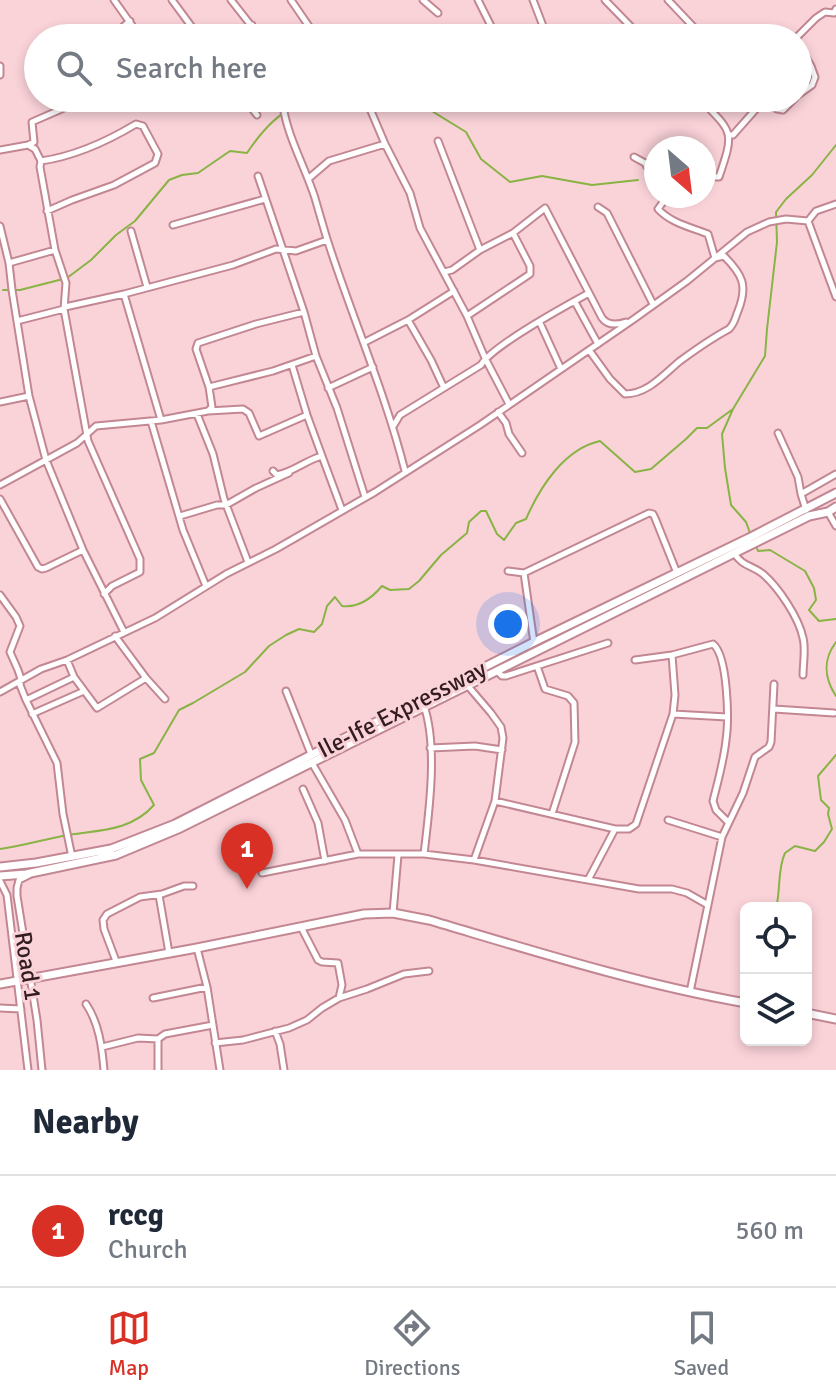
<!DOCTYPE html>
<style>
body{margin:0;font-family:Signika,sans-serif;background:#f2f2f3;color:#1f2937}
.controls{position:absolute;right:24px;bottom:24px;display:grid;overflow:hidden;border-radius:12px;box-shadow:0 4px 12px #0003}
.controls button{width:72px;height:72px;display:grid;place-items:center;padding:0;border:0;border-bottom:2px solid #e0e1e3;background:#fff;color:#1f2937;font:40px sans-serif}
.compass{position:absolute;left:644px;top:136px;width:72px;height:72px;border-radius:50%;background:#fff;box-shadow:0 4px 12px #0003;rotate:152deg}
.you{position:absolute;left:508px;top:624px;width:28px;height:28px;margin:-20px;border:6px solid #fff;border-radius:50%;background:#1a73e8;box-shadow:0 0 0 12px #1a73e833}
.badge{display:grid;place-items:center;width:52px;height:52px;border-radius:50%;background:#d93025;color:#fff;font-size:26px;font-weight:700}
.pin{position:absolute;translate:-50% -66px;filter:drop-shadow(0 2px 4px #0008)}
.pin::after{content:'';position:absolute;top:42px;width:28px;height:24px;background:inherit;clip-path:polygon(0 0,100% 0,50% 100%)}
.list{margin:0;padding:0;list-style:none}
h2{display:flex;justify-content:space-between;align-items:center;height:104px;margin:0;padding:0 32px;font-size:34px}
h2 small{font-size:26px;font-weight:400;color:#747a83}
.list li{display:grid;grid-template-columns:52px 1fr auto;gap:24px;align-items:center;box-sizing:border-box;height:112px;padding:0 32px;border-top:2px solid #e0e1e3}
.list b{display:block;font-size:30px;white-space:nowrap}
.list p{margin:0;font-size:26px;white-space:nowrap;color:#747a83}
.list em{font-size:26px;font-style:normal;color:#747a83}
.icon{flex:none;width:44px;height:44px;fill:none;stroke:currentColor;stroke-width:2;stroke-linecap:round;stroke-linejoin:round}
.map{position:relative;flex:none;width:836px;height:1070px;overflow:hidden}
.search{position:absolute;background:#fff;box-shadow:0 4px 12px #0003;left:24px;right:24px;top:24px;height:88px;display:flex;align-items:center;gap:20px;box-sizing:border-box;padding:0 28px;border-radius:44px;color:#747a83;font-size:30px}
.sheet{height:216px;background:#fff}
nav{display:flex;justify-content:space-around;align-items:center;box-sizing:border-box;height:112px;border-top:2px solid #e0e1e3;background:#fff;font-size:22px;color:#747a83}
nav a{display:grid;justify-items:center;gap:4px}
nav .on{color:#d93025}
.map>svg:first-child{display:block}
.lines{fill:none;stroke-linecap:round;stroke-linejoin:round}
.stream{stroke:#89b345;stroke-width:2}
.street-casing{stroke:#c28792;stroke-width:9}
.secondary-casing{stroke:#c28792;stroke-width:11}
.primary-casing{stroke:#c28792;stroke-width:11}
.street{stroke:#fff;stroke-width:5}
.secondary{stroke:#fff;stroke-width:7}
.primary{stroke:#fff;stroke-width:7}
.labels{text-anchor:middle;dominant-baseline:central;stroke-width:6;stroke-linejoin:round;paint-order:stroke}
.street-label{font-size:24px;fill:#341d21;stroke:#fad3d9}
</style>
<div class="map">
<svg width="836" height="1070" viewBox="0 0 836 1070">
<rect width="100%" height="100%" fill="#fad3d9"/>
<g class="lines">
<path class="stream" d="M415,98L435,113L466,132L481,159L510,182L542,176L592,185L638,180
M3,290H20L67,278L91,260L116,235L135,221L169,180L182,175L198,173L230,151L247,153C259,135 274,116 294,107C303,103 312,102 319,98
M750,533L746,522L731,505L725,468L722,434L733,409L765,356L767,329L777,242L776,212L786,199L812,175L836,145
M756,546L758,551L770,550L805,571L814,588L816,600L809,610L819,621L836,619
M836,642C823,659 824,678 836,696
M0,849C23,846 45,839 68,835C100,830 131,831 154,805L141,780L140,759L154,753L179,710L193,703L245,672L269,646L286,635L299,629L314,632L322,624L327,606L335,597L342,606C358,608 372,598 382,586L390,590L409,589L419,581L441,555L467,533L469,522L481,511H486L497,534L504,540L516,523L526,519C540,487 564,449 600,441L635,472L651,469L686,439L697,428H707L733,409
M776,908C781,890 777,870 785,853L795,846L815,851L824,842L832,829L828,814L829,808L821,800L818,776L836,755"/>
<defs>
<path id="street" d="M114,0L141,38
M172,0L200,38
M231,0L261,38
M291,0L317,38
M423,0L438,13
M478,0L497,38
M533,0L543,26
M605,0L642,38
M668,0L704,38
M110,38L130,21
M233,38L252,25
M796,38L816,18L825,12L834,13L836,9
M798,44L811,66L815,77L812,85L798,95
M0,66V75
M191,98L193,102
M244,98L257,115
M288,98L283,106C288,138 305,167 315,198C319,212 323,226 327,239C352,317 385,392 405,471
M699,98C733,133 735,130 719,177H709L704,171
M762,98L763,101L777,109L783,110L795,98
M371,111L385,144L410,193L420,228L467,316L485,358L509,404
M729,135H733L763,101
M438,141L480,250
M28,145L35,149L41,161C76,156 106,142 136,124L143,126L158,154L155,163L114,185L72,200L47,211
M0,150L28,145L34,142L32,122L87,98
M634,157L645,163L647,167L656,169
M41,161L40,167L55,250
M258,176L304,312L316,356L337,408L365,497
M308,179L329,161L385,144
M598,207L607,213L653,304
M808,221L836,297
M173,225L265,199
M0,226L9,263L55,250L66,283L64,309L88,441L140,559V572L112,586L104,594
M131,231L147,287
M9,263L12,290L29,396L46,460L83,550L124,632
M444,272L452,270L480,250L513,233L545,208L602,318C608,326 617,325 626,322
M572,303L575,302L598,344
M65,307L124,294
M467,316L530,274V266L513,233
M408,320L431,360L444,388
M17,321L64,309
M540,323L561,369
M365,342L408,320L454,291
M589,350L610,379L625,394C648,394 664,374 680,361C695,350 712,338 729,329C735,323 735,318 738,311C748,286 743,275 724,256L715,258L708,234C690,227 671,223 658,209L663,202L662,196
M292,365L307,415L322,456
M209,387L273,371L316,356
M328,388L373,367
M0,402L29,396
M209,410L212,407L209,387L196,349L198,343L256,324L304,312
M498,412L506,423L509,434L522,453
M197,414L213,454L224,499L248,562
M161,420L124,294L233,265L276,249L296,251L327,240
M151,421L183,530L206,586
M394,425L400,415L481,365C491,347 567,305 589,293
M778,433L798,477L801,494L806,510
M273,471L277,475C294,472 306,460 322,456L342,510
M0,485L77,443L96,426L161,420L208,411L243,409L249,413L259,436L307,415
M801,494L836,474
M0,499L38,567L42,569L46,568L83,550
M828,512L836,526
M180,516L217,505H226L256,488L289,473
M734,553C743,567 752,565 763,574C779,588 799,618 803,638C806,649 803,664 803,675
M508,571L524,573L649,513L653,514L655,518L677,573
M524,573L534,643
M0,595L16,617L20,626L10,652L18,670L21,679L20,685L26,700L57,763L63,814L72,857
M115,636L146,678L165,699
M67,660L74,677L97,708L146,678
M635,660L672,655L713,644C728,656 729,720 726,740C724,760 718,781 713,801L716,810L728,822
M537,666L545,689L568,696L574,703L575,742L552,814
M497,671L502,676H506L608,643
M468,686L491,713L501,727L503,738L495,801L474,860
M286,691L311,754
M0,692L41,669L67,660L155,618L226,574L276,549L375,492L480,425L634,319L687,281L747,232L769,222L786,219L808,221L816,211L836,204
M26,700L74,677
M774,709L834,713
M32,714L84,691
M673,714L727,717
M430,748L475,746L502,750
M312,763L345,820L358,854
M303,789L318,823L325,861
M495,801L615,829H629L636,824L673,714L675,695L672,655
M668,820L722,837
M424,854C429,812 438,746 424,706
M262,873L358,854H424L474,860L639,889H672L687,893L708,905
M29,875L19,880L17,888V896L37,1020L42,1070
M588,880L615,829
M0,881L7,895L28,1070
M159,895L169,953
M393,913L398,855
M301,927L318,960L322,962L338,963L342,985L339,998
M197,948L207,987L220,1070
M116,961L104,929L103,920L107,914L140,897L162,894L184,886H193
M690,992L722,837L743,793L755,757L769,747L771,742L774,684
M153,998L207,987
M86,1004C99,1023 102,1047 104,1070
M0,1008L21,1009
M275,1031L280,1044L284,1070
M215,1043L243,1040L289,1028L307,1020L322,1008L339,998L367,989L404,974L429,971
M102,1047L138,1038L158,1039
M158,1070V1039L165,1034L213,1025"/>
<path id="secondary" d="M0,984L197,948L364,914L393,913L429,920C534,951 638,984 746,1003
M806,1013L836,1019"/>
<path id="primary" d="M0,867L36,863L111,849L175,824L534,642L749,538L836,493
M0,876L26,874L116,855L178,829L809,516L828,512L836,507"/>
</defs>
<use href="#street" class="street-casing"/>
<use href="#secondary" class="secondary-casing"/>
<use href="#primary" class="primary-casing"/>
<use href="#street" class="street"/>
<use href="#secondary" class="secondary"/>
<use href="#primary" class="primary"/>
</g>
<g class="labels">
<g class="street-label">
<text transform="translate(402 709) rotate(-27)">Ile-Ife Expressway</text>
<text transform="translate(28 966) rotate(81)">Road 1</text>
</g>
</g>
</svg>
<div class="controls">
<button><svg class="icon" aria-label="locate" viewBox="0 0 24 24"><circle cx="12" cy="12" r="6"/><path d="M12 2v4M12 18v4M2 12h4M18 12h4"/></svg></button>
<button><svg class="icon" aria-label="layers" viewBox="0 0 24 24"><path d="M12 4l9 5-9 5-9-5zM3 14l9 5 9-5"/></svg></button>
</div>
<svg class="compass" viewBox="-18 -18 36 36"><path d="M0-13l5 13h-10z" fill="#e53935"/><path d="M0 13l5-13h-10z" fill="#747a83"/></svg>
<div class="you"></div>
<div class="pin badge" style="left:247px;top:889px">1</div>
<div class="search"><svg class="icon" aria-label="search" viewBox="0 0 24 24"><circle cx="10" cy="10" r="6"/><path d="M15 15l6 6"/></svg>Search here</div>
</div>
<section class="sheet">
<h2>Nearby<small></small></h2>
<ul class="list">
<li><span class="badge">1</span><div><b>rccg</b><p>Church</p></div><em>560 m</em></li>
</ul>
</section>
<nav>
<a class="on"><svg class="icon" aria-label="map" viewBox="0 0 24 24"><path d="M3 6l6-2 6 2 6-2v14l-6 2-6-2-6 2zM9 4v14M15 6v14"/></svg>Map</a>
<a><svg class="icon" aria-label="directions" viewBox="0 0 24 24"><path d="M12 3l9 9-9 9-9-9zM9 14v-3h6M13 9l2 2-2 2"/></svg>Directions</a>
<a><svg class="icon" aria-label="saved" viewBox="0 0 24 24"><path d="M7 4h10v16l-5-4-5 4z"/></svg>Saved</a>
</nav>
